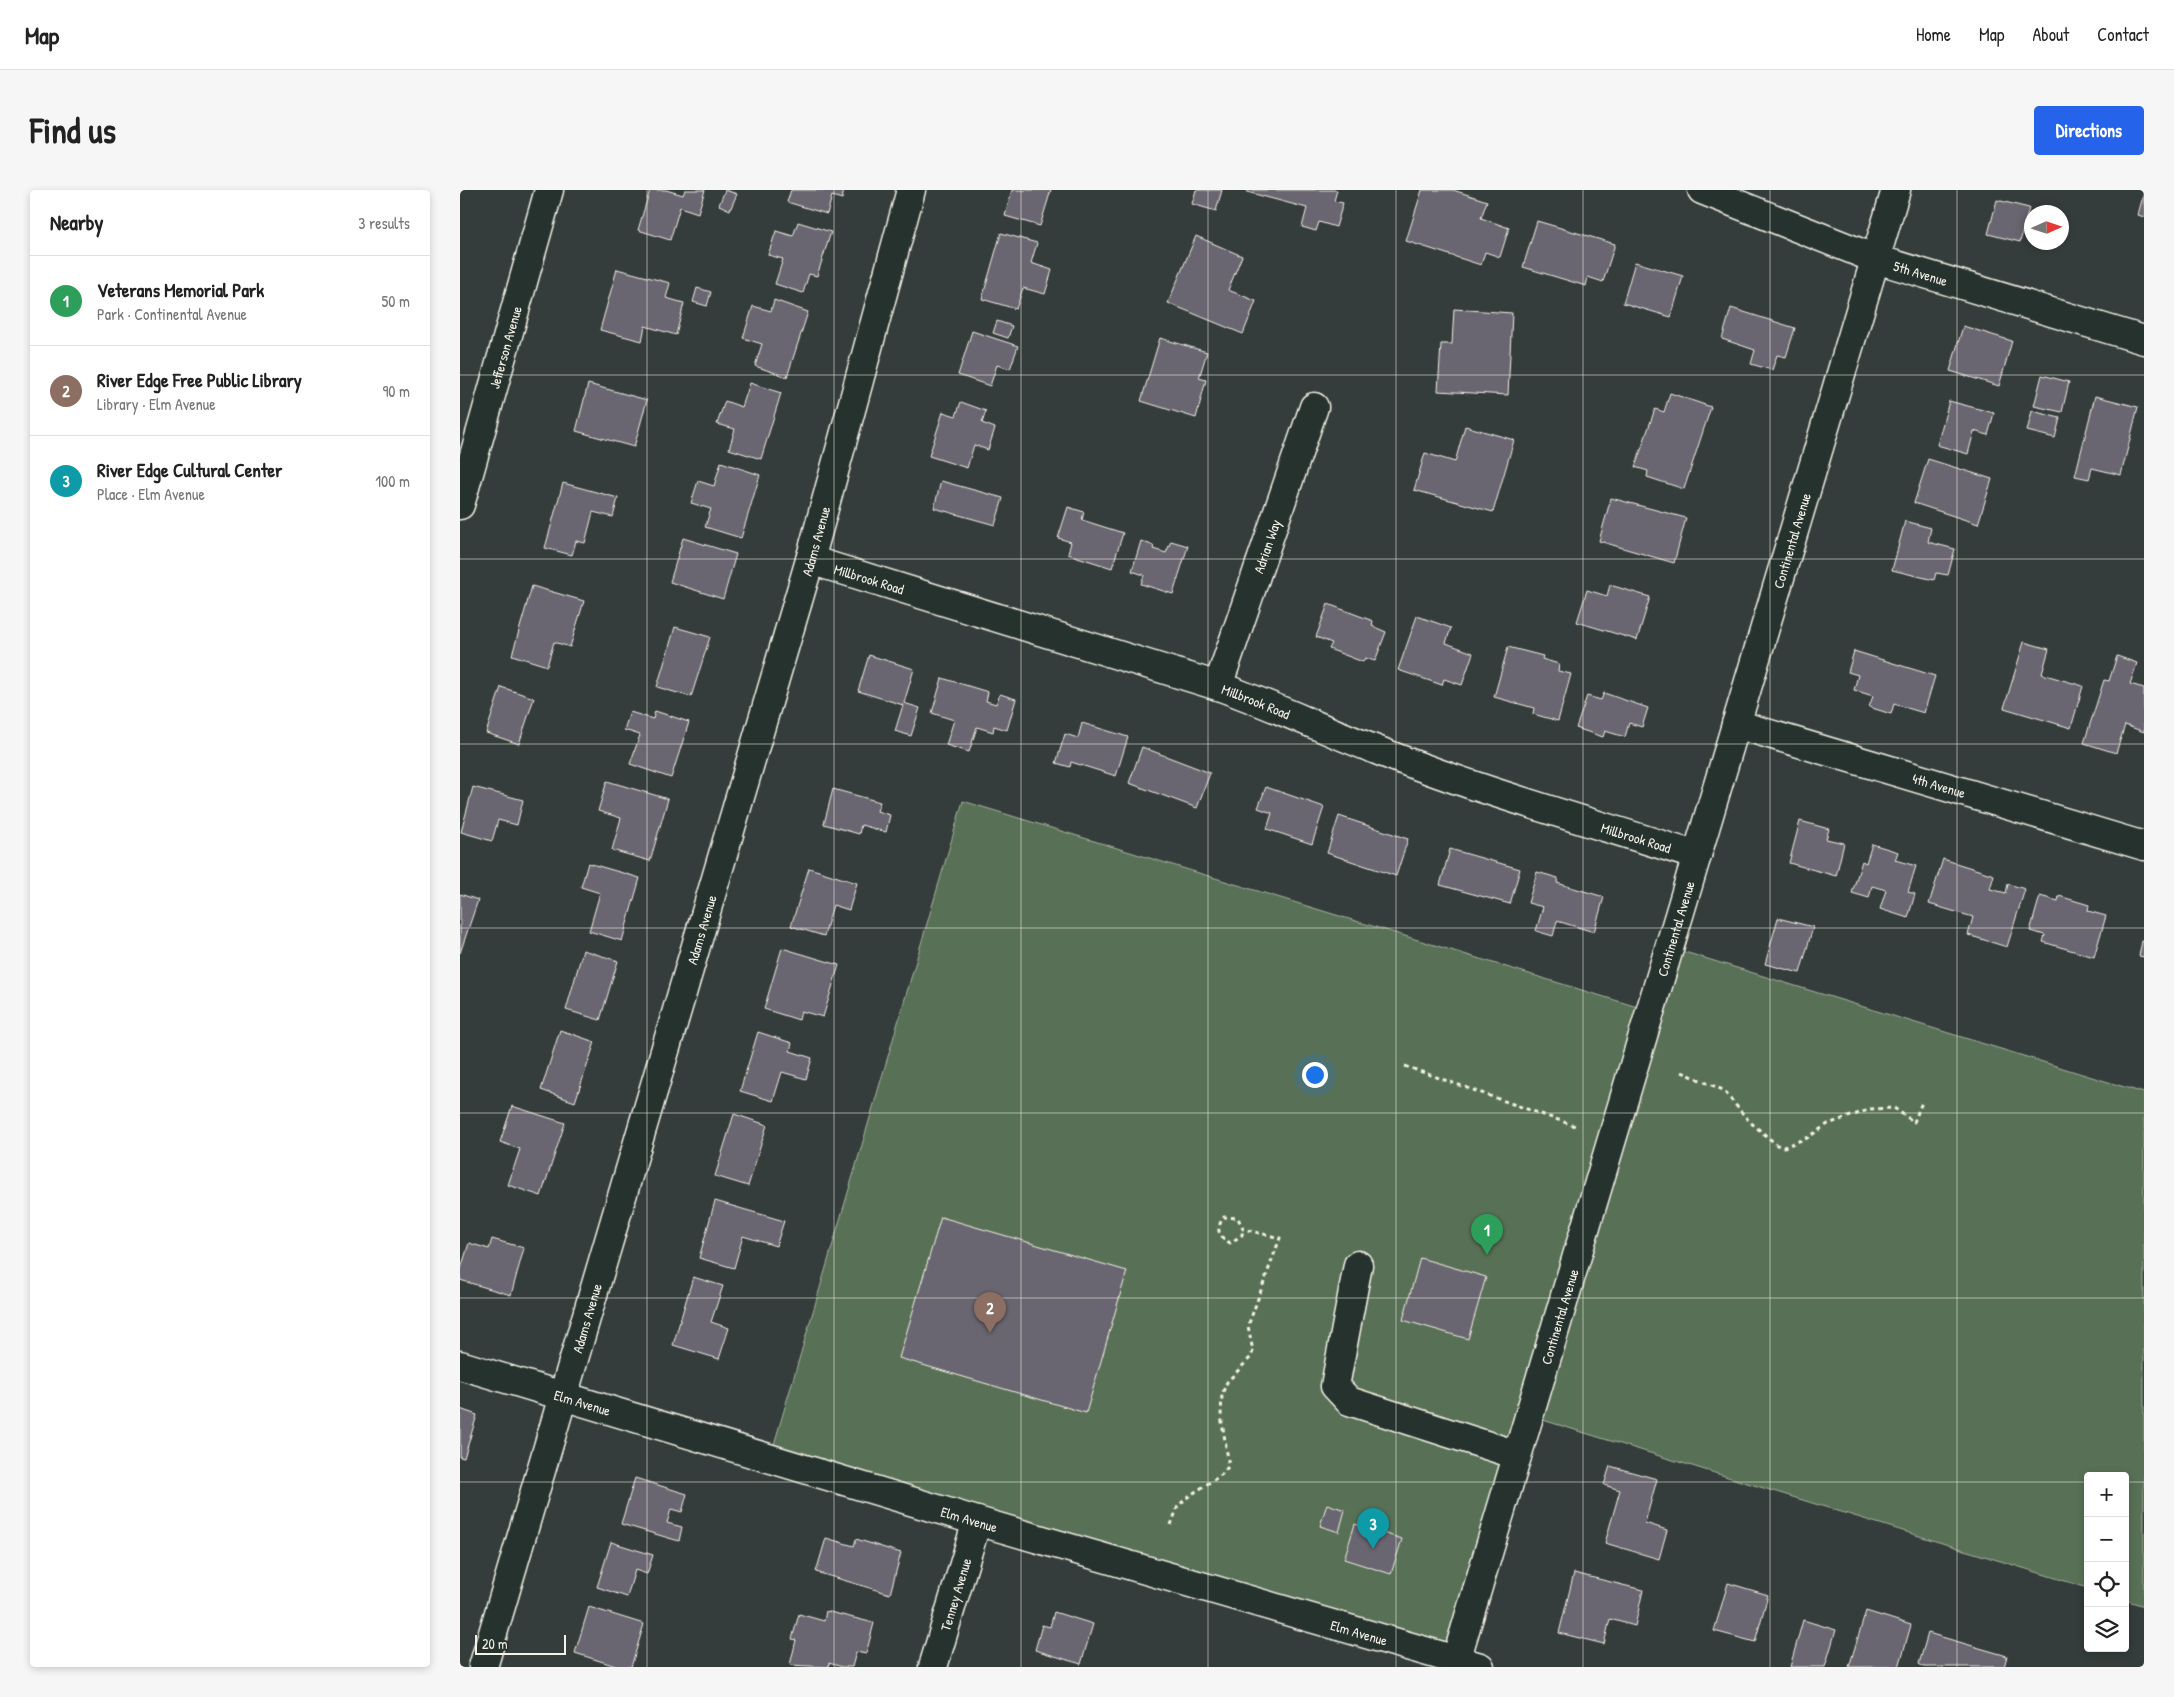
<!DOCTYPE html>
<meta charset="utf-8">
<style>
body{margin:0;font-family:"Patrick Hand",sans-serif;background:#f6f6f6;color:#222}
.controls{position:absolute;right:15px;bottom:15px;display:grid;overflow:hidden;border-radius:5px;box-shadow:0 2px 8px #0003}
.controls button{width:45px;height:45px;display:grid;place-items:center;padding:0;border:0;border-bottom:1px solid #e0e0e0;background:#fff;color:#222;font:25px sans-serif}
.compass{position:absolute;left:1564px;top:15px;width:45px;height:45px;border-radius:50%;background:#fff;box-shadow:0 2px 8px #0003;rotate:87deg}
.scale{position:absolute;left:15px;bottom:12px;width:91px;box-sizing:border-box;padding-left:5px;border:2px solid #f4f1e8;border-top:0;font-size:14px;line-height:18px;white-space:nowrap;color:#f4f1e8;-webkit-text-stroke:4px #26332d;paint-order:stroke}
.you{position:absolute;left:854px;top:884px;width:18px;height:18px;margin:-12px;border:4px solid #fff;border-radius:50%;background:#1a73e8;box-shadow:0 0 0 8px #1a73e833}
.badge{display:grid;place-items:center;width:32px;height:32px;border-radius:50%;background:#2563eb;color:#fff;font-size:16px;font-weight:700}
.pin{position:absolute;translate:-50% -41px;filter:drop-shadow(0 1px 2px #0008)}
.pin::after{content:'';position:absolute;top:26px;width:18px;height:15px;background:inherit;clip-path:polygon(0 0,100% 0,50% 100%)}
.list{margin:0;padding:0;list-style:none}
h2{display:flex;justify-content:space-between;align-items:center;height:65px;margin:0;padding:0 20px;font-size:21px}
h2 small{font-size:16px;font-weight:400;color:#767676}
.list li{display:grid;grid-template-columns:32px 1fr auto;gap:15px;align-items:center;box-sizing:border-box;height:90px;padding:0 20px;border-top:1px solid #e0e0e0}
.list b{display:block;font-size:19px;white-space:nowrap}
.list p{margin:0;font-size:16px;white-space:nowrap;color:#767676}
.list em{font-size:16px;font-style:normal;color:#767676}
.icon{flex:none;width:28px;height:28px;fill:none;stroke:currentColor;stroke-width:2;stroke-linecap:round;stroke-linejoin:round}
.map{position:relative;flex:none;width:1684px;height:1477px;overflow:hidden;border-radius:5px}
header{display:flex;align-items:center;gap:30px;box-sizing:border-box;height:70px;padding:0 25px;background:#fff;border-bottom:1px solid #e0e0e0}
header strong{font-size:24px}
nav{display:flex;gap:28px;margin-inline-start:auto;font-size:18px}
.intro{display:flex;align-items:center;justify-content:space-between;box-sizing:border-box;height:120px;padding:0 30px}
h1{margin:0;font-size:35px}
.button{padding:12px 22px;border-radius:5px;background:#2563eb;color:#fff;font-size:18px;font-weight:700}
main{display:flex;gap:30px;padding:0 30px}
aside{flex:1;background:#fff;border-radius:5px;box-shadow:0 2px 8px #0003}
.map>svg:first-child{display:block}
.green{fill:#587156;stroke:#a6b19f}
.building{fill:#6b6671;stroke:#f4f1e8}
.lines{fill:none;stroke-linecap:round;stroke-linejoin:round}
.minor-casing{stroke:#f4f1e8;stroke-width:31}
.path{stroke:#f4f1e8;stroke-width:3;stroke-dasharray:4 4;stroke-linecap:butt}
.minor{stroke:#26332d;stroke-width:28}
.grid{fill:none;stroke:#f4f1e8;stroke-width:1;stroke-opacity:0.55}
.labels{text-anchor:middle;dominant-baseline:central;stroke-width:4.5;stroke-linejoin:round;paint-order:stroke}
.street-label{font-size:14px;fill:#f4f1e8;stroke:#26332d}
</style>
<header>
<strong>Map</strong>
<nav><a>Home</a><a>Map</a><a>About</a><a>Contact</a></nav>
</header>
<div class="intro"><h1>Find us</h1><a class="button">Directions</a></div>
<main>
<aside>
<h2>Nearby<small>3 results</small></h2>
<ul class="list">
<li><span class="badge" style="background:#2e9e5b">1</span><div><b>Veterans Memorial Park</b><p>Park · Continental Avenue</p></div><em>50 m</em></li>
<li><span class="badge" style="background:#8d6e63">2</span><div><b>River Edge Free Public Library</b><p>Library · Elm Avenue</p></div><em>90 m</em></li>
<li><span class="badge" style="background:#0f9aa8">3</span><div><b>River Edge Cultural Center</b><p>Place · Elm Avenue</p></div><em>100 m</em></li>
</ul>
</aside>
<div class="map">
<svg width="1684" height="1477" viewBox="0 0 1684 1477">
<rect width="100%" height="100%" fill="#343d3b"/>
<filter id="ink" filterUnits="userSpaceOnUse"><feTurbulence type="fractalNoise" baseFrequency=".02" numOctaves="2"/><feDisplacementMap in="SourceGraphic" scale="10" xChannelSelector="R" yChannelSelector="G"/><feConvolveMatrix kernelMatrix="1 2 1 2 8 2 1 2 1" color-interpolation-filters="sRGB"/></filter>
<g filter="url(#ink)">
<path class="green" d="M503,611L1197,823L1215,759L1684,903V1416L1665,1410V1286H1628V1398L1073,1227L1002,1468L310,1268Z"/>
<path class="building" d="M190,0H206L223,5L225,0H245L238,23L220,17L210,50L178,40Z
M265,0L277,4L270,20L259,15Z
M331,0H384L382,9L372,6L367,24L327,12Z
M552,0H591L580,36L545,26Z
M736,0H762L756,21L732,14Z
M788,0H877L874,11L883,13L876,37L859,32L856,41L842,37L847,18L787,2Z
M962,0H993L1027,11L1021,28L1049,38L1040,67L1025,62L1021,75L946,51Z
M1684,2V27L1678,25Z
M1537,10L1569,18L1560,52L1528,44Z
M1077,31L1155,54L1143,92L1128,87L1126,96L1063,77Z
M338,32L371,42L357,86L349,84L343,103L315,94L323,69L308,65L316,41L333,46Z
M541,43L577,53L571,73L592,80L585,104L563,98L556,119L522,109Z
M736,46L782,66L768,100L796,111L783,144L708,113Z
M1175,72L1223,86L1211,127L1163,113Z
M157,79L210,93L206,108L224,113L216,145L185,136L182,151L140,140Z
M237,98L251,102L247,116L233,112Z
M314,110L348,122L327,187L295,176L302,154L283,148L293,116L311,121Z
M1271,118L1335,138L1326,167L1317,165L1312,180L1291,174L1295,160L1262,149Z
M994,119L1052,123L1048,205L978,201L981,154H992Z
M537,131L552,136L548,148L533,143Z
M1503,136L1552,151L1539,196L1490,181Z
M512,141L558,156L550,179L537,175L530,196L498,185Z
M700,148L747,162L739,188L746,190L736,228L681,211Z
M1582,185L1609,192L1602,222L1574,216Z
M290,193L321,203L301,269L269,259L275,239L257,234L265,211L282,217Z
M128,194L187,210L174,257L116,241Z
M1210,203L1251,217L1224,299L1187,287L1188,281L1175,277L1195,219L1204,222Z
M1635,206L1678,217L1661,285L1632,278L1629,289L1615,286Z
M1489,211L1534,223L1528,245L1514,241L1508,264L1477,255Z
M501,212L526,221L522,233L535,238L528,260L514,255L507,278L469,266L483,222L496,226Z
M1572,221L1600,228L1595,248L1567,241Z
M1005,236L1054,250L1033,322L954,300L965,263L995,272Z
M1468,269L1532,289L1518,334L1454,313Z
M261,272L300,285L281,348L245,337L251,319L231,313L238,291L254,296Z
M481,291L543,308L535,335L474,318Z
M103,293L158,308L153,327L133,322L125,353L116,351L112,365L85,358Z
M1151,308L1226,328L1214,373L1139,351Z
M608,317L624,322L622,330L663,343L652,378L608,364L611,352L598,348Z
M1445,331L1471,338L1468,352L1495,359L1488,385L1476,383L1474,390L1432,380Z
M223,348L276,364L263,409L210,392Z
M681,351L694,356L693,359L706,363L711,351L728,356L713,404L681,394L684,385L672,381Z
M1150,395L1190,407L1177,450L1117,432L1127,400L1147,406Z
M72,396L124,411L110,457L94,452L87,476L52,465Z
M868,414L913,431L912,436L926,442L915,471L905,468L903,472L869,459L872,453L856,447Z
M957,426L991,438L986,453L1013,463L1002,495L984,489L982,495L938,480Z
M215,437L250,447L231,507L197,497Z
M1564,452L1589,459L1582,484L1623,496L1611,538L1544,518Z
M1048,457L1083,466L1082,469L1099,474L1098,481L1111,484L1098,531L1073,524L1074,518L1034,507Z
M1394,461L1475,486L1464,523L1434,514L1431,524L1409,517L1413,506L1394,500L1398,485L1388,482Z
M409,465L454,479L444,513L460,518L451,546L435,541L443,515L398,501Z
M1657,466L1677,473L1670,494L1684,498V542L1665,535L1656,563L1624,553L1644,490L1649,491Z
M482,488L528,502L526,511L536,514L540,504L556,509L547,540L534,536L533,542L517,537L509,562L486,555L494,530L472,523Z
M41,497L74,508L59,554L26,543Z
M1144,503L1188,518L1182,537L1169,533L1165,547L1145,541L1143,547L1116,538L1127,506L1141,510Z
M195,521L229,532L211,588L170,574L180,545L164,540L170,522L193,529Z
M622,533L668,547L656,586L611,572L610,577L596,573L605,544L618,548Z
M682,557L750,583L737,618L669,593Z
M147,591L208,609L190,671L152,660L161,628L138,621Z
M13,597L63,610L57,635L38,630L32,651L1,642Z
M806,597L864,617L852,654L807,639L812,623L798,618Z
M373,599L420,612L417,621L430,625L426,642L401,635L399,644L364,634Z
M879,626L948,649L936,686L867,663Z
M1340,631L1369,639L1366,649L1384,653L1376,686L1329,673Z
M1412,654L1438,662L1435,670L1456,676L1448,702L1455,704L1448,728L1420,719L1426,700L1412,696L1409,708L1392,703L1402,671L1406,673Z
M990,659L1060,679L1050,714L980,695Z
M1483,669L1534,685L1530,699L1546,703L1548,694L1565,699L1547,757L1508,745L1513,727L1469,714Z
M128,673L180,688L162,751L129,741L140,703L121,697Z
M349,678L397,693L389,720L373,715L364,746L331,736Z
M1077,682L1098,688L1097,693L1144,707L1134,742L1097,731L1093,746L1076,741L1083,717L1068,713Z
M0,704L18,710L0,763Z
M1580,706L1598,711L1599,706L1629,715L1628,721L1646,726L1634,767L1583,752L1585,745L1570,741Z
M1318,728L1353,737L1340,783L1305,774Z
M1682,751H1684V767L1679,766Z
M322,758L379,775L363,827L341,821L339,830L304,819Z
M123,760L158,771L140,830L106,820Z
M100,840L135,852L115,912L81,900Z
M298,842L332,853L330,861L352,868L346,889L322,882L313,911L280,901Z
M52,916L105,933L81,1006L48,995L60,959L40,952Z
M274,924L307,935L288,996L255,986Z
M255,1011L324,1031L316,1056L283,1046L274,1078L239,1068Z
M481,1027L667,1081L626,1223L439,1168Z
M32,1049L64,1058L51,1105L0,1090V1082L9,1053L29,1059Z
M960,1068L1026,1087L1008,1149L943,1130Z
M233,1087L263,1096L251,1132L269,1138L259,1169L213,1155Z
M0,1219L17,1225L4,1268L0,1267Z
M1150,1276L1197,1289L1185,1333L1207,1340L1199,1369L1145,1353L1160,1300L1144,1295Z
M175,1288L227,1304L222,1322L211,1319L207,1333L222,1337L219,1351L161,1334Z
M867,1314L885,1320L879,1342L860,1336Z
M895,1334L942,1349L931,1384L884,1369Z
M366,1348L394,1356L396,1349L441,1363L430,1404L356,1382Z
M151,1352L193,1365L187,1384L175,1380L167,1407L137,1397Z
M1114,1383L1183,1400L1175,1436L1150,1429L1144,1454L1099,1443Z
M1268,1393L1308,1405L1295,1452L1254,1441Z
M129,1417L184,1434L171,1477H159L115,1463Z
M366,1421L414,1433L406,1464L396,1462L392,1477H382L369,1473L368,1477L330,1475L336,1450L332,1449L339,1424L364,1431Z
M1406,1421L1451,1435L1439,1477H1389Z
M594,1422L633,1434L621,1474L575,1460L582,1435L590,1437Z
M1343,1430L1376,1440L1365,1477H1330Z
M1468,1443L1547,1466L1544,1477H1464L1459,1474Z"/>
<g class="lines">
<defs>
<g id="minor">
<path id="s1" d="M1242,0L1416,69L1684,150"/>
<path id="s2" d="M0,315L89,0"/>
<path id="s3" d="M350,370L758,496C809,514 858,537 909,557C1015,600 1128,631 1237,666"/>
<path id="s4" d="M758,496L854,217"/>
<path id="s5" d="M1276,534L1684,656"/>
<path d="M898,1075L875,1196L889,1211L1057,1265"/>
<path id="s6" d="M0,1175L517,1331L1020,1477"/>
<path id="s7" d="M23,1477L350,370L451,0"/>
<path id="s8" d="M473,1477L517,1331"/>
<path id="s9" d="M994,1477L1436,0"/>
</g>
</defs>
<use href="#minor" class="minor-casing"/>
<path class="path" d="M945,876L1118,937
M1222,882L1263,900L1289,931L1317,955L1324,957L1347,948L1368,934L1411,919L1434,918L1454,932L1462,912
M711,1335L718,1316L729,1306L761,1285L768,1277V1269L761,1226L762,1204L767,1192L791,1167L793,1161L788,1136L820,1048L783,1039L778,1028L764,1027C755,1039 758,1046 770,1053L782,1045L783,1039"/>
<use href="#minor" class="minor"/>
</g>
</g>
<path class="grid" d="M187,0V1477M374,0V1477M561,0V1477M748,0V1477M936,0V1477M1123,0V1477M1310,0V1477M1497,0V1477M0,185H1684M0,369H1684M0,554H1684M0,738H1684M0,923H1684M0,1108H1684M0,1292H1628M1665,1292H1684"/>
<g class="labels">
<g class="street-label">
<text stroke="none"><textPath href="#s1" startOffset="234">5th Avenue</textPath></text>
<text stroke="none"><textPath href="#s2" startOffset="164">Jefferson Avenue</textPath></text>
<text stroke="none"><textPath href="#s7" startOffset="1174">Adams Avenue</textPath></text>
<text stroke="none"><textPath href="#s9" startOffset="1176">Continental Avenue</textPath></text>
<text stroke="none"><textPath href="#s4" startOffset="148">Adrian Way</textPath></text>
<text stroke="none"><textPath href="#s3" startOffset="62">Millbrook Road</textPath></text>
<text stroke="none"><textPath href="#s3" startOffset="468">Millbrook Road</textPath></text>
<text stroke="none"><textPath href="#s5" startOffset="212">4th Avenue</textPath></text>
<text stroke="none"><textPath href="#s3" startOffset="872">Millbrook Road</textPath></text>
<text stroke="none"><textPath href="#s7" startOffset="769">Adams Avenue</textPath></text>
<text stroke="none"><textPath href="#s9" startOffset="771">Continental Avenue</textPath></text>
<text stroke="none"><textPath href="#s9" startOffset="366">Continental Avenue</textPath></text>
<text stroke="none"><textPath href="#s7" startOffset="364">Adams Avenue</textPath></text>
<text stroke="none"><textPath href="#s6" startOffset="128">Elm Avenue</textPath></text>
<text stroke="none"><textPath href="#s6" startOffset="532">Elm Avenue</textPath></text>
<text stroke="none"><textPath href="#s8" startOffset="76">Tenney Avenue</textPath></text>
<text stroke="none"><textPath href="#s6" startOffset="938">Elm Avenue</textPath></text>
</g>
</g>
</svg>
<div class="controls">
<button>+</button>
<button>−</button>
<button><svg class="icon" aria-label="locate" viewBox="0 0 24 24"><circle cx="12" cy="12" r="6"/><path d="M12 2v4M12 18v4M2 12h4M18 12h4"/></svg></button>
<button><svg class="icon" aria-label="layers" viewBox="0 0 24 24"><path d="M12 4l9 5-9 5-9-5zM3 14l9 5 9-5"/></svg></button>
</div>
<svg class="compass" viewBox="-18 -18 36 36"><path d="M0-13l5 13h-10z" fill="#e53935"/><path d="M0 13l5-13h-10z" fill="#767676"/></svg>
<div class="scale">20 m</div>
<div class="you"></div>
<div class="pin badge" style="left:1027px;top:1065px;background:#2e9e5b">1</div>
<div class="pin badge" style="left:530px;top:1143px;background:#8d6e63">2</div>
<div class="pin badge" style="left:913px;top:1359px;background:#0f9aa8">3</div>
</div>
</main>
